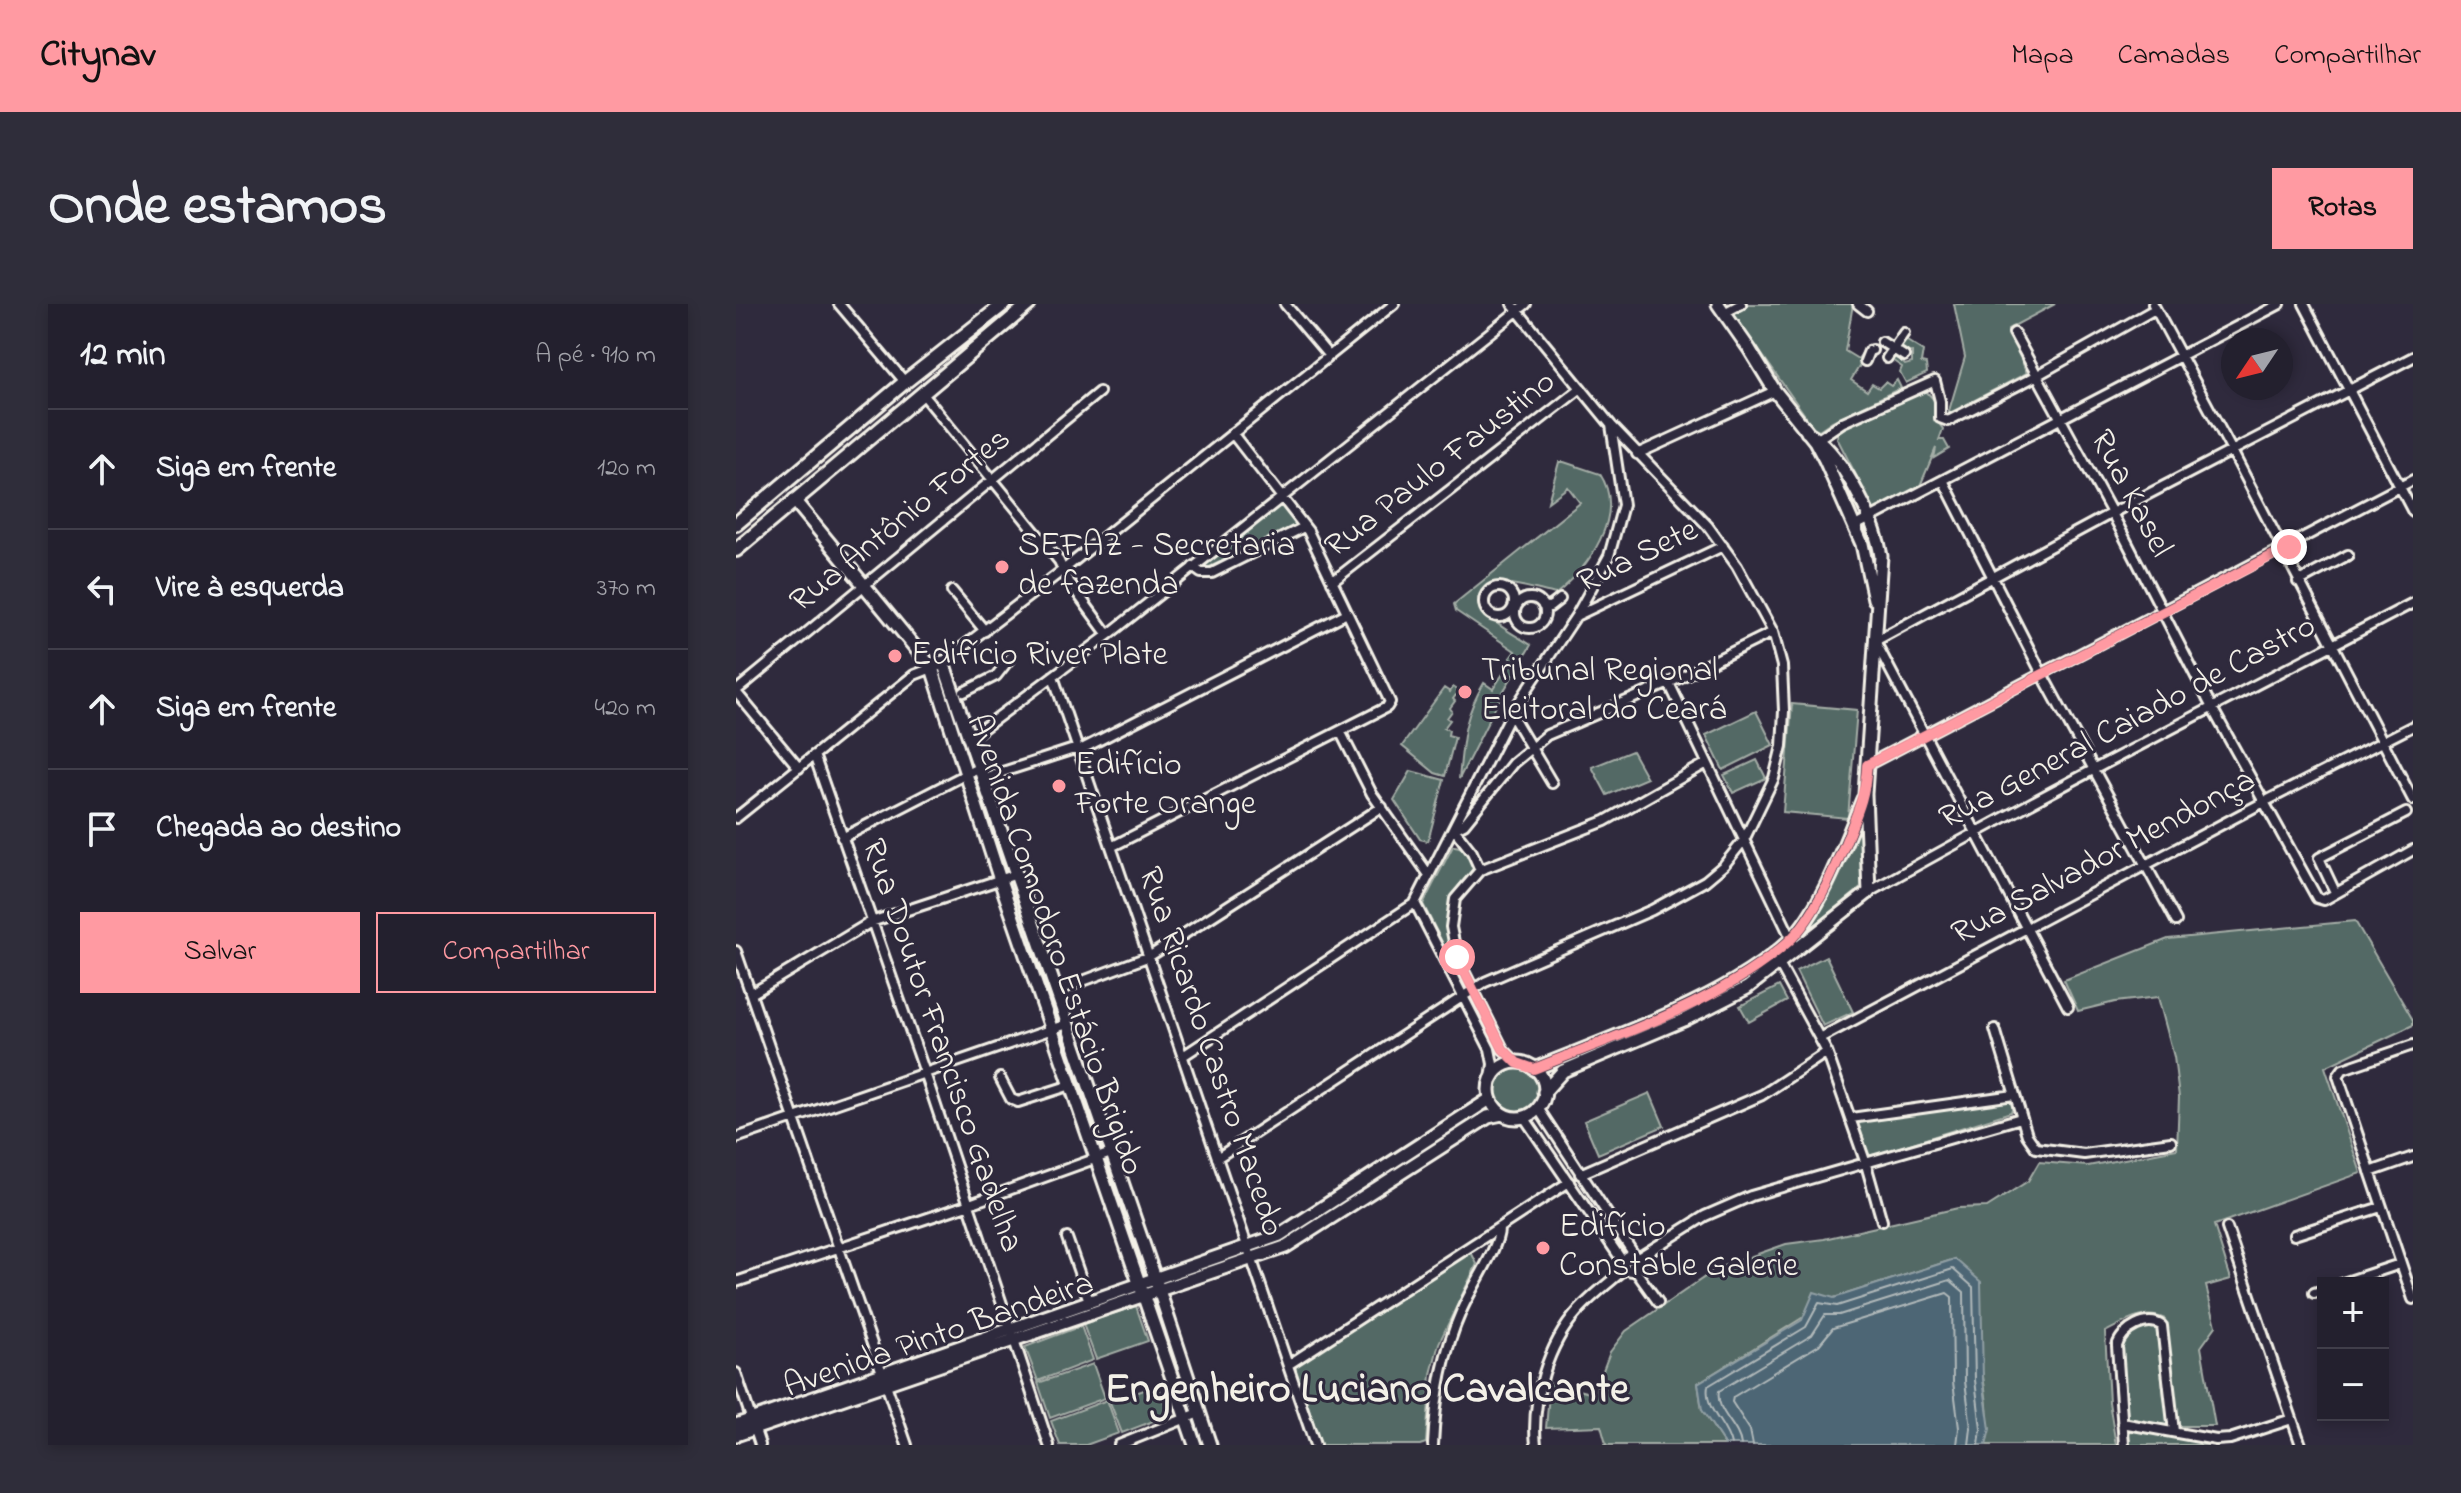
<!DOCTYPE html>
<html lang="pt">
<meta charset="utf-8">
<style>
body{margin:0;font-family:"Indie Flower",sans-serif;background:#2f2d3a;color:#f1f3f6}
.controls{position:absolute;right:24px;bottom:24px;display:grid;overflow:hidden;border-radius:0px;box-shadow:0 4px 12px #0003}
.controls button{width:72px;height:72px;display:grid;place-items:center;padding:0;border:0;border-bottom:2px solid #403e4a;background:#23202e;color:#f1f3f6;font:40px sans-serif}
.compass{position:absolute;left:1485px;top:24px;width:72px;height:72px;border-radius:50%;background:#23202e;box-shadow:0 4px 12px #0003;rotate:235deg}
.stop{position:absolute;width:24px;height:24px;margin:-18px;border:6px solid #ff9aa2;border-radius:50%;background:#fff}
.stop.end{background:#ff9aa2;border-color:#fff;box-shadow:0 2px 8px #0008}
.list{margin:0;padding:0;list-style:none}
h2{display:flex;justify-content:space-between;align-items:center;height:104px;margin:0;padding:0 32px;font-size:34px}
h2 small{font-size:26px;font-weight:400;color:#a3a3aa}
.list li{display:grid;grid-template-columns:52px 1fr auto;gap:24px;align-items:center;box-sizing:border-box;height:120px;padding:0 32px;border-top:2px solid #403e4a}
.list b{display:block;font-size:30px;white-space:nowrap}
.list em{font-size:26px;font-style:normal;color:#a3a3aa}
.actions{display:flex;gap:16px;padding:24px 32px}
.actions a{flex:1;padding:18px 0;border:2px solid #ff9aa2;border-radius:0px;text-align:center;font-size:28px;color:#ff9aa2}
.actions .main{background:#ff9aa2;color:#111}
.icon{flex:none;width:44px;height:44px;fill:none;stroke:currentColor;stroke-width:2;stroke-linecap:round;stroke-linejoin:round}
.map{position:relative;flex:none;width:1677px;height:1141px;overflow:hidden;border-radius:0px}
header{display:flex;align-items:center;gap:48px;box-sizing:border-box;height:112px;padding:0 40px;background:#ff9aa2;color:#111}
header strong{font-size:38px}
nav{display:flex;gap:44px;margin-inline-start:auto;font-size:28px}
.intro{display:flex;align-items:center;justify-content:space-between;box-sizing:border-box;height:192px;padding:0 48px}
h1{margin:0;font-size:56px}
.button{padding:20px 36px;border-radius:0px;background:#ff9aa2;color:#111;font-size:28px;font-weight:700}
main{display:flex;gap:48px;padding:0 48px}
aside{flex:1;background:#23202e;border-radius:0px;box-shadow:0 4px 12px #0003}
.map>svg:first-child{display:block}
.green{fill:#536965;stroke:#a4ada6;stroke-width:2}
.water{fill:#4d6675;stroke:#909ea3;stroke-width:2}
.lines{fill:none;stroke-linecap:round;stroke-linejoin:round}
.shore{stroke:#b1b9ba;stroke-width:2}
.minor-casing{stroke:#f4f1e8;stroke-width:14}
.major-casing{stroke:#f4f1e8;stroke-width:17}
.highway-casing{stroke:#f4f1e8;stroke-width:18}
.minor{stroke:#2f2a3d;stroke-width:8}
.major{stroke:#2f2a3d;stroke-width:11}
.highway{stroke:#2f2a3d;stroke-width:12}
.route{stroke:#ff9aa2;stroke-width:10}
.poi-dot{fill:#ff9aa2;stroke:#2f2a3d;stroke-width:3}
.labels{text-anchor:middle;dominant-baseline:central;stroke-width:6;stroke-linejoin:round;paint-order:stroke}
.street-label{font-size:34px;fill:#f4f1e8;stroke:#2f2a3d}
.poi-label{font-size:34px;fill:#f4f1e8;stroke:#2f2a3d;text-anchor:start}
.district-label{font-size:42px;font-weight:bold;fill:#f4f1e8;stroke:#2f2a3d}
</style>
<header>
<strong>Citynav</strong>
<nav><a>Mapa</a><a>Camadas</a><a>Compartilhar</a></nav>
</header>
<div class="intro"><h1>Onde estamos</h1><a class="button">Rotas</a></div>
<main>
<aside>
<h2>12 min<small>A pé · 910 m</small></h2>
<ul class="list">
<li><svg class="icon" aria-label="ahead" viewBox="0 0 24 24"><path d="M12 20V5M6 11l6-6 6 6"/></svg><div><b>Siga em frente</b></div><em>120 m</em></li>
<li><svg class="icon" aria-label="left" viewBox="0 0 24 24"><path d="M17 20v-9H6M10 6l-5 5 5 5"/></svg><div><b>Vire à esquerda</b></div><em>370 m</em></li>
<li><svg class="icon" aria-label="ahead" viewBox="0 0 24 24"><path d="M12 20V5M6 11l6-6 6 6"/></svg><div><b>Siga em frente</b></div><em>420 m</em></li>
<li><svg class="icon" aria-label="arrive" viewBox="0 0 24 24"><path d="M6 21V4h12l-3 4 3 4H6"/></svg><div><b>Chegada ao destino</b></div></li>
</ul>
<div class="actions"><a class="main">Salvar</a><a>Compartilhar</a></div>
</aside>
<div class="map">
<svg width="1677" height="1141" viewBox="0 0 1677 1141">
<rect width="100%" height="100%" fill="#2f2a3d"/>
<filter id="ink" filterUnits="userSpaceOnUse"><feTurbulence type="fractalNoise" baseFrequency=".0125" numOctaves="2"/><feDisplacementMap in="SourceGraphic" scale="16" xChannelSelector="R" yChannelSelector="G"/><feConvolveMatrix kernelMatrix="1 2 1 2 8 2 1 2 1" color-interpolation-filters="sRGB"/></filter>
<g filter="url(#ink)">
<path class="green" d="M990,0H1117L1109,47L1122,55L1128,46L1132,48L1115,76L1131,87L1136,80L1143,84L1149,78L1155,82L1161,76L1165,84L1096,117L1083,126L1078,124Z
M1218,0H1319L1272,25L1291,69L1212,110L1229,53Z
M1171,37L1187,47L1185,59L1190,60L1191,69L1170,79L1164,68L1166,63L1153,54L1157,46L1166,52V58L1169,61L1176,59V48L1167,49L1159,45L1162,39Z
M1189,86L1200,98L1198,113L1207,125L1203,136H1208L1213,145L1198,154L1200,144L1184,182L1139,208L1101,134L1103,124Z
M823,158H828L864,170C891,211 852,264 820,290C802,286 783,280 765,279C758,278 752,280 748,286C731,309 779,330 795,341L767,388L723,475C727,436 727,414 748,379L757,385L776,356L774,354L779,347L720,307L718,300L844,199L832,183L812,198Z
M545,199L562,222L469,265L464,260Z
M717,383L723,387L717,395L719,397L714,404L716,407L711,414L714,416L708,424L713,426L712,431L719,433L709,472L699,469L666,442L708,384L714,388Z
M1056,400L1121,406L1112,514L1047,508Z
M1020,407L1037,441L987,466L970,431Z
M896,447L911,474L871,491L856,463Z
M1021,456L1030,474L997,489L988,471Z
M675,467L708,476L692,537L684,535L658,496Z
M1125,514L1128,518L1126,583L1073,626L1072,624L1102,570L1121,519Z
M717,542C728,541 735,553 738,563C732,572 723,579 718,589C708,607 712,628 715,648L712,650L687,600Z
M1619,617L1677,716V721L1589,763L1625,869L1478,921L1495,975L1470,982L1480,1022L1465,1043L1479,1122H1442L1429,1015C1408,1005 1389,1018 1369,1028L1373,1098L1380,1141H1250C1260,1096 1230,1003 1219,955L1098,994L962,1079L966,1106L989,1141H868L870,1140L865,1122L810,1124L814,1079L858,1090L874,1048L890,1027L982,964L1050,940L1088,935L1222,904L1251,903L1292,877L1303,858L1352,862L1441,845L1443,793L1438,753L1422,693L1379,698L1342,707L1328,676L1432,635Z
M1090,652L1117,708L1087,722L1060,667Z
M1043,682L1051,697L1013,718L1004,702Z
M759 787a22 22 0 1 1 44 0a22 22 0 1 1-44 0Z
M914,789L928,822L862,850L848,817Z
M1273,797L1277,801L1275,808L1136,852L1132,850L1121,821L1123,817Z
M735,948L741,960L703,1039L695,1070L690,1139L684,1141H585L559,1063Z
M400,1002L412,1037L360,1055L347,1020Z
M1420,1020L1428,1093L1434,1123L1395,1118L1391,1112L1383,1040L1400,1023Z
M345,1022L357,1056L302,1077L289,1043Z
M357,1060L369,1094L314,1114L302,1079Z
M422,1081L433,1111L386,1129L374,1098Z
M371,1096L383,1129L350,1141H324L315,1117Z
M1396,1125L1487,1139V1141H1394L1393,1130Z"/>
<path class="water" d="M1219,955L1245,978L1247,1076L1254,1125L1250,1141H989L966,1106L962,1079L1066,1016L1078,988L1098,994Z"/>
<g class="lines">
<path class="shore" d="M995,1141C991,1119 968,1107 972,1082L1070,1023L1083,999L1101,1002L1217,965L1237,983L1239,1076L1245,1125L1243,1141
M1005,1141C1003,1121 979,1108 983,1087L1076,1031L1089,1011H1103L1214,976L1228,988L1229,1077L1235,1124L1233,1141
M1017,1141L1014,1126L996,1098L997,1093L1083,1041L1097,1024L1211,989L1216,993L1217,1078L1223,1124L1221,1141"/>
<defs>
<path id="minor" d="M103,0L169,78
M549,0L593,52
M1122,0L1131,7
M1417,0L1496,147L1677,496
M1568,0L1677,208
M988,9L1005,0
M1278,29L1376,209L1475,402L1581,594L1588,596L1677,546
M1146,38L1168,52
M1151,54L1168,29
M1129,57L1133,47L1136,46
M186,89L323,257L331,275L372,331
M1079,137L1107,118L1199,77L1204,97V114L1212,117L1300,72L1419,5
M901,150L1039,87
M1207,176L1306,370L1440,617
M1119,222L1544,0
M457,263L465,269H476L568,223
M596,278L845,84
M1562,278L1612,251
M748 298a15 15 0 1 1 30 0a15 15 0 1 1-30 0Z
M216,287L249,327
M779 309a15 15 0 1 1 30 0a15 15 0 1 1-30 0Z
M807,302L814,303L824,295
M840,312L987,242
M207,358L327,266L658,0
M317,372L579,1141
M933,379L1057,638
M0,387L363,88
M0,388L63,464
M228,388L260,372L275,353
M775,410L816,479
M604,427L636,490L693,571
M234,434L372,331L790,0
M78,451L187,763L313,1141
M1131,461L1677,176
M248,474L335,446H344L611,309
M0,514L178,371L196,364
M718,525L728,520L777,459L811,431L933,379L1037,328
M718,525L736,548L744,566
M106,534L244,463
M377,542L651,403L654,398L572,227L496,129
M1133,588C1312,487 1495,394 1677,299
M1599,588L1583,554L1670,509
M679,599L754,745L757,760L755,775
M0,647L171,1141
M1043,660L1091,748L1129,857L1146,917
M320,687L414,652L646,503
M15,690L135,618L281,570
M1332,703L1139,337L1376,209L1677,53
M1259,725L1291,831L1300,844L1348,850L1435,838
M1084,734L1528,498L1677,422
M1677,741L1607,765L1602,772L1677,995
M447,752L679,599L775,410L840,312L873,252L887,201L875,121
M781,759L767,745L721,653L715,623L719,595L744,566L869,517L971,459
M264,774L275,795L282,798L335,781
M802,804L899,952
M788,813L887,958
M1115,814L1278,791
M0,834L331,720
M481,854L749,678L916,606L969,577L988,561L1008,536L1038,474L1046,442L1048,407L1046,362L1037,328L1001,262L972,222L875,121L776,0
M1634,868L1677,853
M844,870L1026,791L1091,748
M1491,924L1565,1141
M1558,931L1645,903
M331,934L353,997
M888 959a8 8 0 1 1 16 0a8 8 0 1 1-16 0Z
M902,954L969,912L1015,892L1285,814
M899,966L922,998
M0,978L231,901L375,849
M1607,979L1664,960
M1578,989L1587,986
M552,1061L833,878
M0,1069L24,1141
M1386,1119L1480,1136L1494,1135L1556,1115
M383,1141L463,1109
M697,1141C699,1095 706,1051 725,1008C733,987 764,943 763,924
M800,1141C795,1096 812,1040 842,1007C856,991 874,978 889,965
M1388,1141L1381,1042C1386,1025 1412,1011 1426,1022L1438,1128"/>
<path id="major" d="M982,0L1014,46L1039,87L1079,137L1089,156L1126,240L1138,295
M58,196L196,364L264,576L459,1141
M196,364L207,358L419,974L474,1141
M753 786a28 28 0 1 1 56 0a28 28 0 1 1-56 0Z
M798,765C876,733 994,694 1054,636C1086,605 1110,536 1127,495
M808,788L827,767L948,716L1011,684L1133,588L1129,490L1145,252C1139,215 1104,146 1071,128
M0,1121L544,931L754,795
M0,1131L549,943L752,813L766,810"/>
<path id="highway" d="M0,220L169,78L268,0
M0,246L293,0"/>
</defs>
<use href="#minor" class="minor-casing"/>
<use href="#major" class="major-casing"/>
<use href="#highway" class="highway-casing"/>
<use href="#minor" class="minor"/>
<use href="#major" class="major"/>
<use href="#highway" class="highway"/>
</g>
</g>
<g class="lines" filter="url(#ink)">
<path class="route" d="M721,653L767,745L781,759L798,765C883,730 985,699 1053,637C1077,615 1096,571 1108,542C1120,511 1129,495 1131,461L1553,243"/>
</g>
<g class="poi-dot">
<circle cx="266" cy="263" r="8"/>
<circle cx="159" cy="352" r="8"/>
<circle cx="729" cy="388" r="8"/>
<circle cx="323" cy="482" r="8"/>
<circle cx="807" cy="944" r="8"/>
</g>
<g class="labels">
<g class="street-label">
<text transform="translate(705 161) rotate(-38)">Rua Paulo Faustino</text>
<text transform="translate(1394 190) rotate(62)">Rua Kasel</text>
<text transform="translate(165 217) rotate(-39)">Rua Antônio Fortes</text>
<text transform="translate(902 253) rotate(-26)">Rua Sete</text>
<text transform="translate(1392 419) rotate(-28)">Rua General Caiado de Castro</text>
<text transform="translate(1368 554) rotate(-28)">Rua Salvador Mendonça</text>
<text transform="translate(318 641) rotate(71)">Avenida Comodoro Estácio Brigido</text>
<text transform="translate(205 742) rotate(71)">Rua Doutor Francisco Gadelha</text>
<text transform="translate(474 748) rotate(71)">Rua Ricardo Castro Macedo</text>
<text transform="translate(203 1032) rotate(-19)">Avenida Pinto Bandeira</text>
</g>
<g class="poi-label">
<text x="282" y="243">SEFAZ - Secretaria<tspan x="282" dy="39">de fazenda</tspan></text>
<text x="175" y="352">Edifício River Plate</text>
<text x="745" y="368">Tribunal Regional<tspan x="745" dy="39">Eleitoral do Ceará</tspan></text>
<text x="339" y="462">Edifício<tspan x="339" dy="39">Forte Orange</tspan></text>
<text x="823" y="924">Edifício<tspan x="823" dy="39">Constable Galerie</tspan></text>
</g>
<g class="district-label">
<text x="631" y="1086">Engenheiro Luciano Cavalcante</text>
</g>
</g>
</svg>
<div class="controls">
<button>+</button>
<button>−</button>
</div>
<svg class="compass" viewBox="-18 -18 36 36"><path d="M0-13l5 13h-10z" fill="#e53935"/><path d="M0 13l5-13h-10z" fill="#a3a3aa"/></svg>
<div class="stop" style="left:721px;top:653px"></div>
<div class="stop end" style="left:1553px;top:243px"></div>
</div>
</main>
